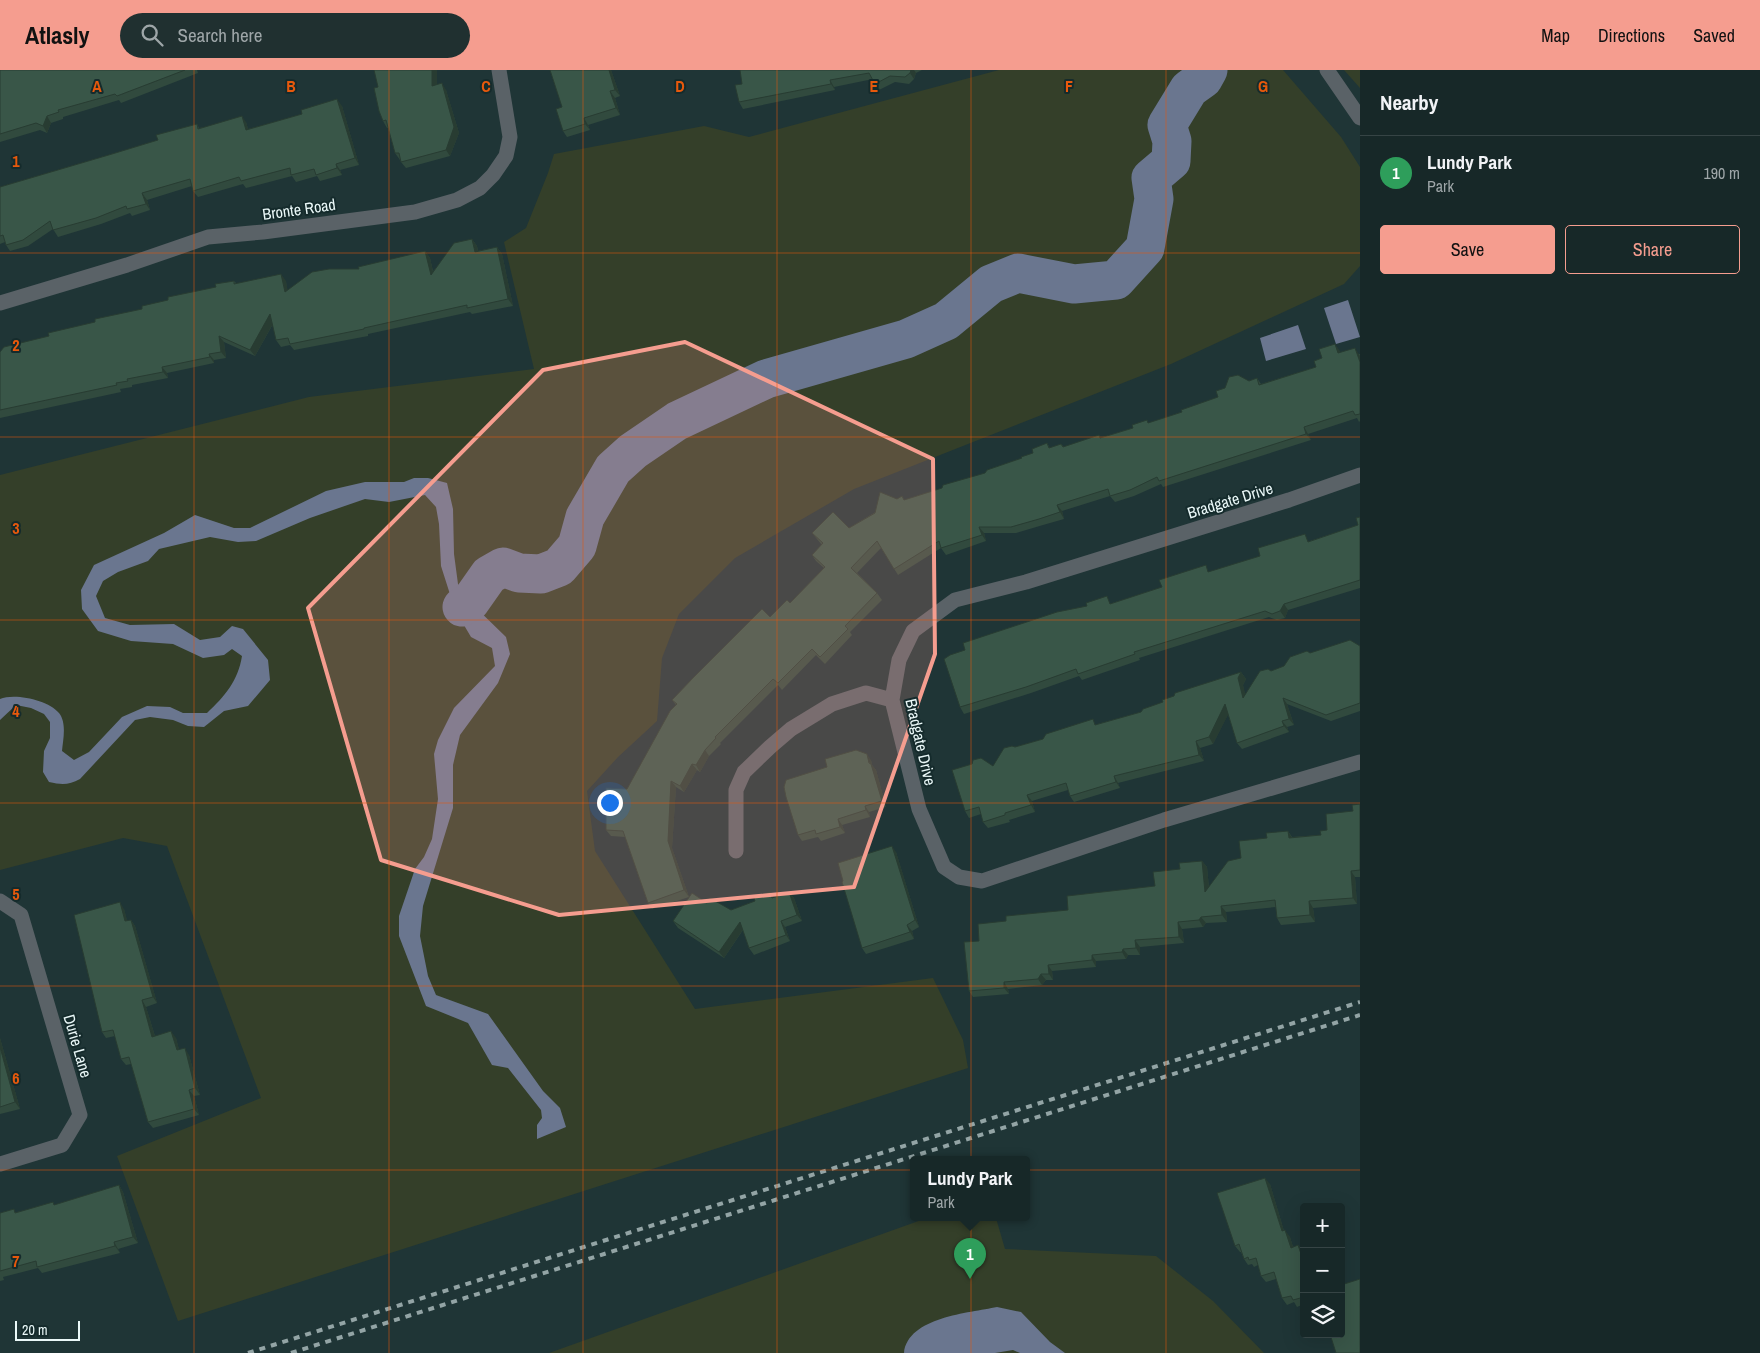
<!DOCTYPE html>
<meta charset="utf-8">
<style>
body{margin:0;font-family:"Archivo Narrow",sans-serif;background:#203030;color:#f1f3f6}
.controls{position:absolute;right:15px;bottom:15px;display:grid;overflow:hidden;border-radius:5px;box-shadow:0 5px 20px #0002}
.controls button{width:45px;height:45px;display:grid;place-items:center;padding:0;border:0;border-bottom:1px solid #364445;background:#172828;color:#f1f3f6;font:25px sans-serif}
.scale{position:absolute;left:15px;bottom:12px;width:65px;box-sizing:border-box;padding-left:5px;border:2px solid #eaf8f8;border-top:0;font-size:14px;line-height:18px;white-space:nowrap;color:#eaf8f8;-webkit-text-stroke:4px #152b2c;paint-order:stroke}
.you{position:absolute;left:609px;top:732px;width:18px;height:18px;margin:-12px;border:4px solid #fff;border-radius:50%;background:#1a73e8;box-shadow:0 0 0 8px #1a73e833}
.badge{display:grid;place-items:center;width:32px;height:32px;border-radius:50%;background:#f59d8f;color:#fff;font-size:16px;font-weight:700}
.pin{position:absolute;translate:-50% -41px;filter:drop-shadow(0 1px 2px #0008)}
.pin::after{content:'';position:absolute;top:26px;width:18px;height:15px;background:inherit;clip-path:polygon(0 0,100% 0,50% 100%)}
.popup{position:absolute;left:910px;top:1086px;width:120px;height:65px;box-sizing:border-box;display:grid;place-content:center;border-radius:5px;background:#172828;filter:drop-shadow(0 1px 4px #0005);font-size:16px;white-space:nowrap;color:#9ea6a8}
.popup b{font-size:19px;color:#f1f3f6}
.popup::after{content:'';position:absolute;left:50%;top:100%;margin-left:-10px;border:10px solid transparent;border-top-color:#172828}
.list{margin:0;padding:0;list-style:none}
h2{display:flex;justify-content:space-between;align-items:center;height:65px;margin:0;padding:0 20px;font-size:21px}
h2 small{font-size:16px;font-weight:400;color:#9ea6a8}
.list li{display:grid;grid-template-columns:32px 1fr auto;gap:15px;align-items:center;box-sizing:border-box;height:75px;padding:0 20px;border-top:1px solid #364445}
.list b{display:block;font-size:19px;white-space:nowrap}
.list p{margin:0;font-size:16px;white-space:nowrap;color:#9ea6a8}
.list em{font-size:16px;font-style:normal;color:#9ea6a8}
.actions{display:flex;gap:10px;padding:15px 20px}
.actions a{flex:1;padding:11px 0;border:1px solid #f59d8f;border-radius:5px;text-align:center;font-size:18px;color:#f59d8f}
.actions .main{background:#f59d8f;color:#111}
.icon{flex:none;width:28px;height:28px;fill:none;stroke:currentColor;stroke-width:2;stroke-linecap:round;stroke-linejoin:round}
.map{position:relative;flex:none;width:1360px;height:1283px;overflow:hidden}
header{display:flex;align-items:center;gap:30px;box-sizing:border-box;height:70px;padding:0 25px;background:#f59d8f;color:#111}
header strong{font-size:24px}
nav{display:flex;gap:28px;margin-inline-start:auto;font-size:18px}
.search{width:350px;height:45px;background:#203030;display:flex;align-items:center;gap:12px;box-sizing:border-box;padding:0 18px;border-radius:28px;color:#9ea6a8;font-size:19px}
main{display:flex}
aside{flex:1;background:#172828}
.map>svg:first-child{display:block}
.green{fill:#343f29}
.water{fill:#6a768f}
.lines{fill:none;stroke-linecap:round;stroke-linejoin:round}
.river{stroke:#6a768f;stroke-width:39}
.minor{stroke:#5a6267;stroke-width:15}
.rail{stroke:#93a4a5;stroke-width:4;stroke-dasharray:6 6;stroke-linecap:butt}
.wall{fill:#314a3e}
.shaded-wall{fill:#283c32}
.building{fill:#395648;stroke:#283c32}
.marked{fill:#f59d8f;fill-opacity:0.2;stroke:#f59d8f;stroke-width:4;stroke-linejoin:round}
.grid{fill:none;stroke:#e8590c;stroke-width:1;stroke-opacity:0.55}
.labels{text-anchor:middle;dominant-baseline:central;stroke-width:4;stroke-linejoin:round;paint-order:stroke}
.street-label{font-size:16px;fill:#eaf8f8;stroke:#152b2c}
.grid-label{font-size:16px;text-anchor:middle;font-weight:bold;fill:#e8590c;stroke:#152b2c;stroke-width:4;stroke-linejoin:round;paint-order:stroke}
</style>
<header>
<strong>Atlasly</strong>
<div class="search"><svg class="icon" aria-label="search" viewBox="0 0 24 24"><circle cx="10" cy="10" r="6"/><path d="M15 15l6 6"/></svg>Search here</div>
<nav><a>Map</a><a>Directions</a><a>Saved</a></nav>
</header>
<main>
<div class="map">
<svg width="1360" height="1283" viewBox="0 0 1360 1283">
<rect width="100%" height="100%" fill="#1f3536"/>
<path class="green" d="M999,0H1283L1341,67L1360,97V196L1344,214L1171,294L854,419L735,488L679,544L662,588L657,651L618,687L587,721L595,781L695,939L933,908L963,970L968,998L178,1251L117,1086L261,1028L167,776L123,768L0,800V405L309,327L534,299L504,172L526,158L548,103L554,84L704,56L749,67Z
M1344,0H1360V18Z
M927,1148H996L1005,1179L1156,1186L1213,1231L1264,1283H549Z"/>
<path class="water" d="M1348,230L1360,267L1336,274L1324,238Z
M1298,255L1306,279L1266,291L1260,268Z
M414,408H428L447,413L453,439L454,484L458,514L470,532L506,567L510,584L498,613L460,665L453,695V738L423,836L420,866L428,906L436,925L488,944L543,1021L560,1038L566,1057L537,1069V1055L542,1048L541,1040L508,998L492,995L468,953L426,936L399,866V846L415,799L424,787L432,769L438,729L434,684L438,670L454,638L495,596L492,578L471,567L455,540L441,496L439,454L436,437L425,425L389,432L365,429L310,448L256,471L238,472L210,467L159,479L148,491L118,502L103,511L96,526L105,548L130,555L174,554L200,570L220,567L232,556L243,559L268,590L270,610L248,636L224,641L204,657L188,656L173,650L150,647L135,650L80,709C69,715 62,715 49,712L43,702L44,681L50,668V652L44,644L31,638L16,635L0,650V629C15,623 48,630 59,643C67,653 63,670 62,681L74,690L89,682L122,647L147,636L170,637L183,643H207C225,626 238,611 242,586L232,579L224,585L203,588L173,574L131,571L98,561L82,539L81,520L94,495L164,463L195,445L234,458H250L326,421L365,412H404Z
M997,1237L1021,1242L1050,1272L1065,1283H1020L1013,1280L995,1283H904C908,1247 969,1243 997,1237Z"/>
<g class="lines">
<path class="river" d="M462,537L470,532L489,505L503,497L519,503L541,504L559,497L577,476L585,447L613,399L633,381L677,351L766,309L906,269L946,251L991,214L1018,203L1074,214L1116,210L1145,178L1154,129L1151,108L1171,91L1172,71L1167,55L1189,19L1203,9L1208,0"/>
<path class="minor" d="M1327,0L1360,48
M0,233L127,195L208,167L263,162L415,142L457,130L480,118L493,105L506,86L510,67L499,0
M1360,405L1289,430L1026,512L955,530L913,561L899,590L892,630L919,739L944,797L959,807L982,811L1164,750L1360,692
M736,781V720L744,702L770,677L791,659L832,634L866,623L892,630
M0,831L21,845L80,1045L62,1075L0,1094"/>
<path class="rail" d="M248,1283L1360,932
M291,1283L1360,945"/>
</g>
<path class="wall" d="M0,0H197L198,3L121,33L119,30L63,47V49L51,53L47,63L40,60L0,72Z
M437,0V15L446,20L459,63L450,86L406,98L401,92V89L400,90L395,83L388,58H387L383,51L378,17Z
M550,0H611L620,26L615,28L620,45L588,55L590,60L567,67L563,61L562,37Z
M740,0H922L916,3L914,9L909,14L895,12L879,20L873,9L834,17L835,20L743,39L739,32L742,14Z
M342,36L359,95L340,100L342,105L320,111L317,106L296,112L292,106L246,118L243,114L198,127L193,121L192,116L147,130L150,140L132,146L130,143L101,154L58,167L53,159L28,176L10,181L6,175L5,172L0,174V117L112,84L158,70L197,54L199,58L246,52L248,59Z
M472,169L477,176L478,181L497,177L502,184L513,236L472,244L470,242L368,264V266L294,280L290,275L281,277L276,270L273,254L255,286L224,272L226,288L214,290V293L167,303L168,308L132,315V317L120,319L121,322L0,348V282L49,266L142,239L168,230L216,217L234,211L236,213L286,211L287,220L359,199L425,181L430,188L433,201Z
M1340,281V283L1360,284V351L1359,352L1357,348L1308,364L1311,370L1163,417L1161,414L1134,426L1115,432L1110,426L1062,441L1064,449L1043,455L1016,463H984L986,471L946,485L941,478L898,505L881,478L857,503L877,523L882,530L850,562L852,565L825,594L816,585L782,620L778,615L720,673L721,674L709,686L700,702L697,700L684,722L676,717L672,778L689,827L652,839L648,833L625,767L611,766L606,760L627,719L676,635L672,630L770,547L790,533L824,498L816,491L812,485L822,475L812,463L849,458L897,429L904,430L942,418L985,403L1022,388L1033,383L1047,373L1050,378L1061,374L1064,377L1099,365L1100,368L1149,353L1182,342L1218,327L1249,311L1257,308L1261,314L1316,297L1322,288Z
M1360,447V518L1288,540L1285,548L1277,550L1269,547L1139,588L1140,590L1082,610L1079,606L1031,623L964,644L960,637L965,580L1210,502L1310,471L1358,455Z
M1360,576V641L1331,651L1287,634L1294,655L1287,657L1289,662L1242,679L1237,673L1228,644L1213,674L1200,678L1204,691L1118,713L1120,718L1074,732L1070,726L1068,720L1032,731L1035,742L1009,750L1010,752L988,758L983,752L981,744L969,748L965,741L993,696L1015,677L1141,642L1163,632L1241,602L1246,609L1243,615L1245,625L1271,601L1284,596L1310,583Z
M871,690L872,695L876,700L886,737L869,742L870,747L842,755L845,763L821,771L818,767L802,771L798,765Z
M1360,734V807H1355L1357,834L1313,838L1315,852L1281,855L1277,848L1276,837L1226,842L1227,852L1206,853L1203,857L1182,859L1184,873L1140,877V885H1128L1126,889L1096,891V897L1052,901L1053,910H1046L1042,915L1008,919L1009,924L973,927L969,921L979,871L1006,851L1068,840L1155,816L1180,799L1202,791L1207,797L1209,818L1241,788L1267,768L1288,761L1292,767L1321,765L1353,741Z
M896,782L919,857L912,861L914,869L866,884L862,878L843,811Z
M770,822L774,828L789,822L794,828L802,851L785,857L790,871L754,885L749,878L743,860L724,888L678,858L673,851L707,833L731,840L755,831Z
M124,839L127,851L131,850L135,856L157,933L146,937L155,966L176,968L179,980L189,985L200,1025L194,1026L199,1045L153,1058L148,1052L131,994L126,995L121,989L115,966L106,968L102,962Z
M0,968L20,1039L0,1044Z
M1270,1114L1284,1161L1290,1167L1293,1177L1298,1175L1303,1181L1304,1185V1234L1297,1237L1294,1232L1287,1235L1282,1228L1276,1209L1266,1212L1261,1206L1258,1195L1254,1197L1252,1194L1248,1195L1244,1189L1241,1182H1240L1235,1176Z
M119,1115L123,1122L138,1173L118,1179L120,1183L42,1203L38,1198L3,1207L4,1210L0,1211V1143L17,1142L55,1135Z"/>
<path class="shaded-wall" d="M432,0H437V23L432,16Z
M609,0H611L620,26L615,20Z
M911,0H914L916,3L914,9L910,3Z
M830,10L834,17L835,20L831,14Z
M442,13L446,20L459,63L450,86L446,80Z
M610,21L615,28L620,45L616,38Z
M337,29L342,36L359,95L355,88Z
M47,46L51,53L47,63L43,56Z
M242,46L246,52L250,66L246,60Z
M584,48L588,55L590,60L585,54Z
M336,94L340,100L342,105L337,98Z
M142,123L147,130L150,140L146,134Z
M472,169L477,176L479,188L475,182Z
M497,177L502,184L513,236L508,229Z
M425,181L430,188L435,211L431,205Z
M281,204L286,211L289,228L285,222Z
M270,244L275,250L255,286L250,280Z
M219,266L224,272L226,288L221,282Z
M1335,274L1340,281L1343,290L1338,283Z
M1355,278L1360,286V292Z
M209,284L214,290V293L210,287Z
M162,297L167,303L168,308L163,302Z
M1304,357L1308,364L1311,370L1306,364Z
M1057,435L1062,441L1064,449L1060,442Z
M979,457L984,463L986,471L982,465Z
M1284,534L1288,540L1285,548L1280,541Z
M1241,602L1246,609L1243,615L1248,635L1243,628L1238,608Z
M1283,628L1287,634L1294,655L1289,649Z
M1225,634L1230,641L1213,674L1209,667Z
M1282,651L1287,657L1289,662L1284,656Z
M1196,671L1200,678L1204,691L1199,685Z
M705,680L709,686L700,702L696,695Z
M867,684L871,690L872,695L876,700L886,737L882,731Z
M692,694L697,700L684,722L680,716Z
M1114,706L1118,713L1120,718L1116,712Z
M671,711L676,717L672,778L689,827L684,820L668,771Z
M1027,725L1032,731L1035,742L1031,735Z
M865,736L869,742L870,747L866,740Z
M838,749L842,755L845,763L840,757Z
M1288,761L1292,768H1289Z
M892,776L896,782L919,857L915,850Z
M1202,791L1207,797L1210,829L1205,822Z
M1351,801L1355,807L1357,834L1353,828Z
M789,822L794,828L802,851L797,845Z
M1309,831L1313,838L1315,852L1310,845Z
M120,832L124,839L129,857L125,851Z
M1221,836L1226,842L1227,852L1222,845Z
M1201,847L1206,853L1203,857L1199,850Z
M131,850L135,856L157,933L153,927Z
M781,851L785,857L790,871L786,865Z
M740,852L744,858L724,888L719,882Z
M1178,852L1182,859L1184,873L1179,867Z
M907,855L912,861L914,869L910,862Z
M1135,870L1140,877V885L1136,878Z
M1123,879L1128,885L1126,889L1122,882Z
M1092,885L1096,891V897L1092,890Z
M1048,895L1052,901L1053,910L1049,904Z
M1041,904L1046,910L1042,915L1038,909Z
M1004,912L1008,919L1009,924L1004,918Z
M142,930L146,937L157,973L152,967Z
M171,961L176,968L181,987L177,980Z
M0,968L20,1039L15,1032L0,977Z
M185,978L189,985L200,1025L195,1018Z
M189,1020L194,1026L199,1045L194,1039Z
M1265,1108L1270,1114L1286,1168L1282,1161Z
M119,1115L123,1122L138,1173L133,1167Z
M1285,1160L1290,1167L1295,1184L1291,1178Z
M114,1172L118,1179L120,1183L115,1176Z
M1298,1175L1303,1181L1304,1185V1193Z"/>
<path class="building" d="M0,0H185L117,26L115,24L58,40L59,42L47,46L43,56L36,53L0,64Z
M374,0H432V16L442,13L454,57L446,80L401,92L399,83H395L386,50L383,51L379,41L374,18L378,17Z
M550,0H609L615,20L610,21L616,38L584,48L585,54L563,61L556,39L562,37Z
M740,0H911L910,3L905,7L890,6L875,14L869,3L830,10L831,14L739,32L735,15L742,14Z
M337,29L355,88L336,94L337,98L316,105L314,99L291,105L290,98L241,111L239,107L193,121L190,109L142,123L146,134L127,139L126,136L96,148L53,160L50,151L23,170L6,175L3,165L0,166V117L112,84L158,70L156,65L197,54L198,59L242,46L246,60L302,44L301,40Z
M472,169L475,182L497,177L508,229L467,238V235L364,258V259L290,274L288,268L276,270L270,244L250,280L219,266L221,282L209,284L210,287L162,297L163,302L127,309L128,311L116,313L117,315L0,340V282L4,277L49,266L48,263L95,252V249L142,239V236L168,230V227L216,217L215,214L234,211V214L281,204L285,222L312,202L329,199H359L358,197L425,181L431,205L454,173Z
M1335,274L1338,283L1355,278L1360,292V344L1355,345L1353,341L1304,357L1306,364L1159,411L1157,407L1130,420L1110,426L1108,419L1057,435L1060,442L1039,449L1011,457H979L982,465L941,478L939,471L894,499L877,471L851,498L877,523L845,556L848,559L820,587L812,579L778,613L773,609L715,667L716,668L705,680L696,695L692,694L680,716L671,711L668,771L684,820L648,833L623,761L606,760V718L627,719L670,641L677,634L672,630L693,608L762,539L770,547L787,530L790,533L825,497L812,485L823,473L812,463L833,442L849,458L875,443L880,422L897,429L902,426L904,430L942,418L943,415L985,403L987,400L1022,388L1021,387L1033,383L1032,379L1047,373L1049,378L1061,374L1063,377L1099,365L1100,368L1133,358L1132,355L1147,350L1148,353L1182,342L1181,340L1218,327L1216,321L1225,318L1229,307L1238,305L1249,311L1257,308L1259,315L1316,297L1314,291L1322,288L1319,279Z
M1360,447V510L1284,534L1280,541L1272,544L1265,541L1134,582L1135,584L1078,604L1076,599L1026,617L960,637L944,589L950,585L965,580L963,573L1057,542L1087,536L1086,533L1107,526L1110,534L1162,517L1159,510L1206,495L1208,502L1260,486L1258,478L1305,464L1308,472L1358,455L1356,448Z
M1350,570L1360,576V633L1326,645L1283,628L1289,649L1282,651L1284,656L1237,673L1225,634L1209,667L1196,671L1199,685L1114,706L1116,712L1070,726L1066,713L1027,725L1031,735L1005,743V745L983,752L979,737L965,741L952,700L972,694L973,690L981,688L993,696L1004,678L1012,676L1015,677L1043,669L1046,664L1093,649L1095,655L1141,642L1143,639L1163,632L1162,630L1174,626L1175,623L1241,602L1238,608L1243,628L1260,601L1268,599L1271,601L1284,596L1290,587L1307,581L1310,583Z
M856,680L867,684L869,693L871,694L882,731L865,736L866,740L838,749L840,757L816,764L815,760L798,765L786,727L784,717L786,710L827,697L825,689Z
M1360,734V800L1351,801L1353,828L1309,831L1310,845L1277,848L1275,830L1221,836L1222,845L1201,847L1199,850L1178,852L1179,867L1135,870L1136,878L1123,879L1122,882L1092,885V890L1048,895L1049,904H1041L1038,909L1004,912V918L969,921L964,872L979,871L978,854L1006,851V846L1068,840L1067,826L1155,816L1153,802L1180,799L1179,793L1202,791L1205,822L1228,791L1241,788L1239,771L1267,768L1266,763L1288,761L1289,768L1321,765L1320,761L1327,760L1326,744L1353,741L1352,735Z
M892,776L915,850L907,855L910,862L862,878L842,812L843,811L838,793Z
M770,822L772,828L789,822L797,845L781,851L786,865L749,878L740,852L719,882L673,851L692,823L707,833L710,828L731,840L755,831L754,828Z
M120,832L125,851L131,850L153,927L142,930L152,967L171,961L177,980L185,978L195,1018L189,1020L194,1039L148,1052L129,987L121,989L113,960L102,962L74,845Z
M0,977L15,1032L0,1037Z
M1265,1108L1282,1161L1285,1160L1291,1178L1298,1175L1304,1193V1227L1293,1230L1291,1226L1282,1228L1274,1202L1261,1206L1256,1188L1249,1190L1248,1187L1244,1189L1239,1174L1235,1176L1217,1123Z
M119,1115L133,1167L114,1172L115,1176L37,1197L36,1191L0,1201V1143L14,1139L15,1143L53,1132L54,1135Z
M1360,1209V1283H1336L1330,1264H1341V1215Z"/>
<path class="marked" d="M685,272L933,389L935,584L854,817L559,845L381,790L308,538L543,300Z"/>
<path class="grid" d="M194,0V1283M389,0V1283M583,0V1283M777,0V1283M971,0V1283M1166,0V1283M0,183H1360M0,367H1360M0,550H1360M0,733H1360M0,916H1360M0,1100H1360"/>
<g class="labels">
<g class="street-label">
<text transform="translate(299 139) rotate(-8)">Bronte Road</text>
<text transform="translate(1230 430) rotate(-17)">Bradgate Drive</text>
<text transform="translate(921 672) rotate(77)">Bradgate Drive</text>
<text transform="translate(78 976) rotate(74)">Durie Lane</text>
</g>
</g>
<g class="grid-label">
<text x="97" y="22">A</text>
<text x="291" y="22">B</text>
<text x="486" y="22">C</text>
<text x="680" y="22">D</text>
<text x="874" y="22">E</text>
<text x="1069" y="22">F</text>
<text x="1263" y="22">G</text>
<text x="16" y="97">1</text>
<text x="16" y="281">2</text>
<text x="16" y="464">3</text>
<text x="16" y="647">4</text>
<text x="16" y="830">5</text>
<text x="16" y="1014">6</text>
<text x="16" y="1197">7</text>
</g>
</svg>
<div class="controls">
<button>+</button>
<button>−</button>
<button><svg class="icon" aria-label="layers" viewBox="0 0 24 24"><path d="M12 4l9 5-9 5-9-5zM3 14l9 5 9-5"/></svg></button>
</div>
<div class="scale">20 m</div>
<div class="you"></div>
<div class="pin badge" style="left:970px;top:1209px;background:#2e9e5b">1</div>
<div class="popup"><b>Lundy Park</b>Park</div>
</div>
<aside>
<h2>Nearby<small></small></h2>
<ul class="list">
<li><span class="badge" style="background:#2e9e5b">1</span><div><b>Lundy Park</b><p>Park</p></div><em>190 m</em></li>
</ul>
<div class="actions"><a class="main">Save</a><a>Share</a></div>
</aside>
</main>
